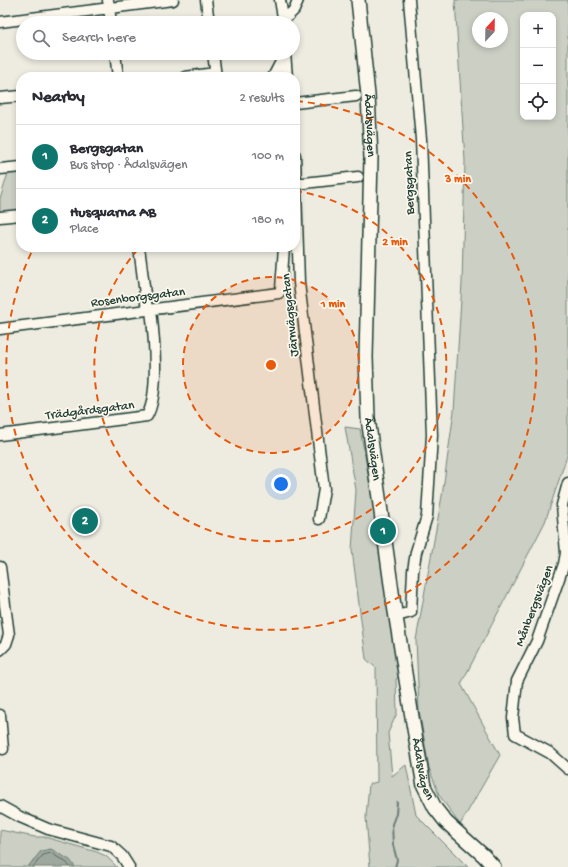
<!DOCTYPE html>
<meta charset="utf-8">
<style>
body{margin:0;font-family:"Gochi Hand",sans-serif;background:#f7f7f7;color:#2b2b33}
.controls{position:absolute;right:12px;top:12px;display:grid;overflow:hidden;border-radius:8px;box-shadow:0 2px 6px #0003}
.controls button{width:36px;height:36px;display:grid;place-items:center;padding:0;border:0;border-bottom:1px solid #e1e1e2;background:#fff;color:#2b2b33;font:20px sans-serif}
.compass{position:absolute;left:472px;top:12px;width:36px;height:36px;border-radius:50%;background:#fff;box-shadow:0 2px 6px #0003;rotate:22deg}
.you{position:absolute;left:281px;top:484px;width:14px;height:14px;margin:-10px;border:3px solid #fff;border-radius:50%;background:#1a73e8;box-shadow:0 0 0 6px #1a73e833}
.badge{display:grid;place-items:center;width:26px;height:26px;border-radius:50%;background:#0f766e;color:#fff;font-size:13px;font-weight:700}
.pin{position:absolute;translate:-50% -50%;border:2px solid #fff;box-shadow:0 1px 4px #0006}
.list{margin:0;padding:0;list-style:none}
h2{display:flex;justify-content:space-between;align-items:center;height:52px;margin:0;padding:0 16px;font-size:17px}
h2 small{font-size:13px;font-weight:400;color:#7c7c81}
.list li{display:grid;grid-template-columns:26px 1fr auto;gap:12px;align-items:center;box-sizing:border-box;height:64px;padding:0 16px;border-top:1px solid #e1e1e2}
.list b{display:block;font-size:15px;white-space:nowrap}
.list p{margin:0;font-size:13px;white-space:nowrap;color:#7c7c81}
.list em{font-size:13px;font-style:normal;color:#7c7c81}
.icon{flex:none;width:22px;height:22px;fill:none;stroke:currentColor;stroke-width:2;stroke-linecap:round;stroke-linejoin:round}
.map{position:relative;flex:none;width:568px;height:867px;overflow:hidden}
.search{position:absolute;background:#fff;box-shadow:0 2px 6px #0003;left:16px;top:16px;width:284px;height:44px;display:flex;align-items:center;gap:10px;box-sizing:border-box;padding:0 14px;border-radius:22px;color:#7c7c81;font-size:15px}
.panel{position:absolute;background:#fff;box-shadow:0 2px 6px #0003;left:16px;top:72px;width:284px;height:180px;border-radius:16px}
.map>svg:first-child{display:block}
.green{fill:#cbcfc4;stroke:#75867c;fill-rule:evenodd}
.water{fill:#9fa89f;stroke:#6c7d74}
.lines{fill:none;stroke-linecap:round;stroke-linejoin:round}
.shore{stroke:#52685f;stroke-width:1}
.stream{stroke:#6c7d74;stroke-width:2}
.minor-casing{stroke:#1f3d34;stroke-width:13}
.major-casing{stroke:#1f3d34;stroke-width:16}
.minor{stroke:#fbf7ec;stroke-width:10}
.major{stroke:#fbf7ec;stroke-width:13}
.ring{fill:none;stroke:#e8590c;stroke-width:2;stroke-dasharray:7 5}
.labels{text-anchor:middle;dominant-baseline:central;stroke-width:3.5;stroke-linejoin:round;paint-order:stroke}
.street-label{font-size:13px;fill:#1f3d34;stroke:#fbf7ec}
.centre{fill:#e8590c;stroke:#fbf7ec;stroke-width:2}
.ring-label{font-size:12px;text-anchor:middle;font-weight:bold;fill:#e8590c;stroke:#fbf7ec;stroke-width:3.5;stroke-linejoin:round;paint-order:stroke}
</style>
<div class="map">
<svg width="568" height="867" viewBox="0 0 568 867">
<rect width="100%" height="100%" fill="#eeece1"/>
<filter id="ink" filterUnits="userSpaceOnUse"><feTurbulence type="fractalNoise" baseFrequency=".025" numOctaves="2"/><feDisplacementMap in="SourceGraphic" scale="8" xChannelSelector="R" yChannelSelector="G"/><feConvolveMatrix kernelMatrix="1 2 1 2 8 2 1 2 1" color-interpolation-filters="sRGB"/></filter>
<g filter="url(#ink)">
<path class="green" d="M455,0H568V453L545,522L461,684L500,755L460,825L439,795L429,768L419,710L416,640L442,496L454,411L462,283L465,161ZM523,15H553V117H523ZM478,18H502V42H478Z
M21,171V211L0,214V199L8,173Z
M345,427L360,429L377,522L399,677L396,679L397,713L388,733L392,776L406,765L416,815L468,867H370L366,817L369,784L377,782L376,668L366,659L352,550L356,490Z
M0,830L35,837H45L97,852L106,856L117,867H75L34,859L28,867H0Z"/>
<path class="water" d="M51,849L70,860L75,867H28L41,851Z"/>
<g class="lines">
<path class="shore" d="M33,867L43,855L51,853L67,863L70,867"/>
<path class="stream" d="M395,867L397,860L393,845L392,824L396,814L397,802"/>
<defs>
<path id="minor" d="M108,0L111,23
M206,0L209,23
M280,0L284,23
M283,17L288,16L294,10L298,0
M0,22L173,0
M115,53L118,77
M213,53L216,77
M285,53L287,77
M185,77L215,73
M273,77L285,54
M0,98L21,96
M295,103L356,96
M295,155L299,283L324,489L319,519
M0,169L21,167
M295,184L358,177
M0,217L21,215
M139,247L147,310
M0,329L279,293L281,289L284,247
M0,435L147,416C160,393 154,336 151,309
M568,483L562,505L566,553L564,564L537,641L517,681L513,718L515,734L550,753L568,769
M0,567L9,635L6,644L0,650
M397,616L411,612L413,571L416,552L427,516L432,435L421,139L409,0
M0,715L3,749
M0,806L20,817L48,829L111,846L122,856L129,867"/>
<g id="major">
<path id="s1" d="M358,0L368,95L371,158L366,357L368,418L393,599L413,723L424,786L435,808L446,822L484,856L494,867"/>
</g>
</defs>
<use href="#minor" class="minor-casing"/>
<use href="#major" class="major-casing"/>
<use href="#minor" class="minor"/>
<use href="#major" class="major"/>
</g>
</g>
<circle cx="271" cy="365" r="88" fill="#e8590c" fill-opacity=".12"/>
<g class="ring">
<circle cx="271" cy="365" r="88"/>
<path d="M295 191A176 176 0 1 1 140 247"/>
<path d="M296 101A265 265 0 1 1 33 249"/>
</g>
<g class="labels">
<g class="street-label">
<text stroke="none"><textPath href="#s1" startOffset="126">Ådalsvägen</textPath></text>
<text transform="translate(410 183) rotate(-92)">Bergsgatan</text>
<text transform="translate(138 298) rotate(-7)">Rosenborgsgatan</text>
<text transform="translate(291 315) rotate(-96)">Järnvägsgatan</text>
<text transform="translate(90 411) rotate(-7)">Trädgårdsgatan</text>
<text stroke="none"><textPath href="#s1" startOffset="450">Ådalsvägen</textPath></text>
<text transform="translate(535 606) rotate(-69)">Månbergsvägen</text>
<text stroke="none"><textPath href="#s1" startOffset="774">Ådalsvägen</textPath></text>
</g>
</g>
<circle cx="271" cy="365" r="6" class="centre"/>
<g class="ring-label">
<text x="458" y="182">3 min</text>
<text x="395" y="245">2 min</text>
<text x="333" y="307">1 min</text>
</g>
</svg>
<div class="controls">
<button>+</button>
<button>−</button>
<button><svg class="icon" aria-label="locate" viewBox="0 0 24 24"><circle cx="12" cy="12" r="6"/><path d="M12 2v4M12 18v4M2 12h4M18 12h4"/></svg></button>
</div>
<svg class="compass" viewBox="-18 -18 36 36"><path d="M0-13l5 13h-10z" fill="#e53935"/><path d="M0 13l5-13h-10z" fill="#7c7c81"/></svg>
<div class="you"></div>
<div class="pin badge" style="left:383px;top:531px">1</div>
<div class="pin badge" style="left:85px;top:521px">2</div>
<div class="search"><svg class="icon" aria-label="search" viewBox="0 0 24 24"><circle cx="10" cy="10" r="6"/><path d="M15 15l6 6"/></svg>Search here</div>
<section class="panel">
<h2>Nearby<small>2 results</small></h2>
<ul class="list">
<li><span class="badge">1</span><div><b>Bergsgatan</b><p>Bus stop · Ådalsvägen</p></div><em>100 m</em></li>
<li><span class="badge">2</span><div><b>Husqvarna AB</b><p>Place</p></div><em>180 m</em></li>
</ul>
</section>
</div>
